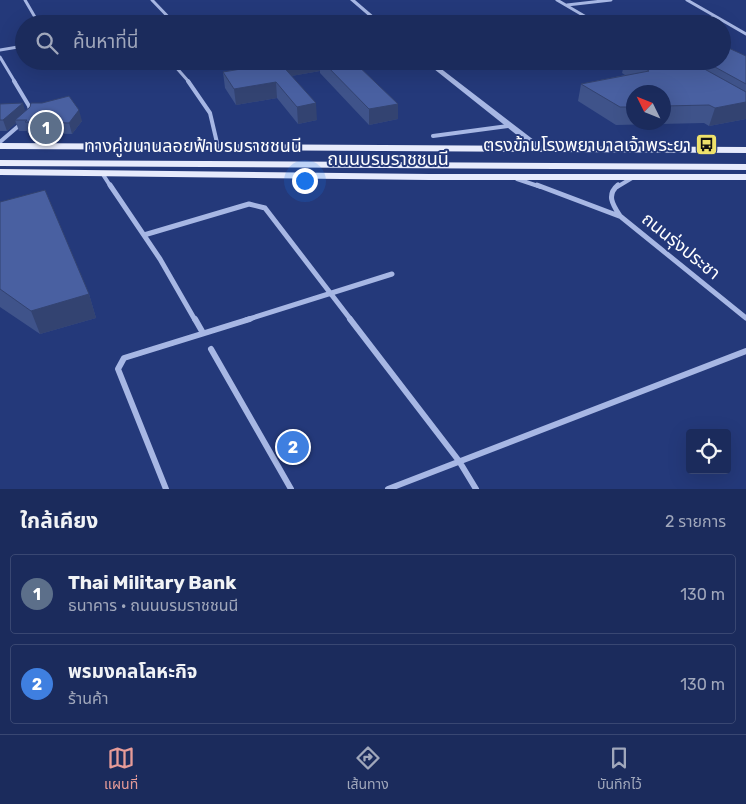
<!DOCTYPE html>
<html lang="th">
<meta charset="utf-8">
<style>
body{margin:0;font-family:Rubik,"Noto Sans Thai",sans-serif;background:#243362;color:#f1f3f6}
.controls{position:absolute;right:15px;bottom:15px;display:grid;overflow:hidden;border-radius:5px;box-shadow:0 5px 20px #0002}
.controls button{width:45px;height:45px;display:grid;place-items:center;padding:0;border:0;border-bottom:1px solid #394772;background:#1b2b5c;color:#f1f3f6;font:25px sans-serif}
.compass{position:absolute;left:626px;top:85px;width:45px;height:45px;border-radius:50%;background:#1b2b5c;box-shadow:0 5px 20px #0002;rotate:313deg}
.you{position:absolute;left:304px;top:180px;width:18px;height:18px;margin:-12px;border:4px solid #fff;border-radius:50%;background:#1a73e8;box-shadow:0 0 0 8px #1a73e833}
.badge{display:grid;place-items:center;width:32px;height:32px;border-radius:50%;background:#e69b98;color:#fff;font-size:16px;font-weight:700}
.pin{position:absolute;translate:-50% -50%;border:2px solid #fff;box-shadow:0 1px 5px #0006}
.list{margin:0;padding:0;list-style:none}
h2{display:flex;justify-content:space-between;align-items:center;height:65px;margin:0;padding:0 20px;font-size:21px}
h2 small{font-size:16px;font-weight:400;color:#a0a7bb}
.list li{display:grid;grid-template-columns:32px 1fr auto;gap:15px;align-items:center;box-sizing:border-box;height:80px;margin:0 10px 10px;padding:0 10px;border:1px solid #394772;border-radius:5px}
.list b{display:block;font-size:19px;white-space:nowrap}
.list p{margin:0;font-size:16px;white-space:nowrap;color:#a0a7bb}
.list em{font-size:16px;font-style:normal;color:#a0a7bb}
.icon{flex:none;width:28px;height:28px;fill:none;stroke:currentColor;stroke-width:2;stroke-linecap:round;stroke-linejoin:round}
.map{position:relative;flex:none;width:746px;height:489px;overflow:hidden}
.search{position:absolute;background:#1b2b5c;box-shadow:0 5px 20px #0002;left:15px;right:15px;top:15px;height:55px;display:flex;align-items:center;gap:12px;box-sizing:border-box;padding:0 18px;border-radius:28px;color:#a0a7bb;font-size:19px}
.sheet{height:245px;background:#1b2b5c}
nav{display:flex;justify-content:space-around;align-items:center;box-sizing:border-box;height:70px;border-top:1px solid #394772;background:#1b2b5c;font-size:14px;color:#a0a7bb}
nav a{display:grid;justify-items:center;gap:2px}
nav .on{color:#e69b98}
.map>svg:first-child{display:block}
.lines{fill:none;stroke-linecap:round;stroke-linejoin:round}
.minor-far3{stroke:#a7b7e4;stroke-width:3}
.minor-far2{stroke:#a7b7e4;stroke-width:4}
.minor-far1{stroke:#a7b7e4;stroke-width:5}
.minor{stroke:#a7b7e4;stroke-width:6}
.tertiary{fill:#a7b7e4;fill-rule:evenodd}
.primary{fill:#e7ebfc;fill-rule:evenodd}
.wall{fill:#3f538a;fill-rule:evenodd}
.shaded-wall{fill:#334371}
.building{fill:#4960a1;stroke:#334371}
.labels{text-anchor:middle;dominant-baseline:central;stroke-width:4;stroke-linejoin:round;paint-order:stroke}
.poi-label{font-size:18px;fill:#fff;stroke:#24397a;text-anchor:end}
.street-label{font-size:18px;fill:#fff;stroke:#24397a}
</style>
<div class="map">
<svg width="746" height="489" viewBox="0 0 746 489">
<rect width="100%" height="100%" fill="#24397a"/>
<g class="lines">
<path class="minor-far3" d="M25,0L39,24
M152,0L175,24
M557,0L598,24
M687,0L746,34
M567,5L611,0
M659,24L715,17
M0,50L24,46
M0,57L15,82
M174,65L189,82"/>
<path class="minor-far2" d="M14,81L29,106L31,114
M188,81L210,113L218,147
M433,136L508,126
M0,142L22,123
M102,173L111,187
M517,179L541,187
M617,187L632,178"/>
<path class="minor-far1" d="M110,185L160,259L195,320
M537,185L619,216
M618,185C606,195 613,205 620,216L746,318
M144,235L249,204L265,208L351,320
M246,320L392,274"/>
<path class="minor" d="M195,319L203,333
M350,319L459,461L476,489
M211,349L291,489
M166,489L118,369L124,358L250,319
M388,489L746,351"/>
<path class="tertiary" d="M350,0H355L383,24H378Z
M424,61H431L543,147V151H537Z"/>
<path class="primary" d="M0,143L746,147V153L0,149Z
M0,160L746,164V170L0,166Z
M0,169L429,174H746V180H429L0,175Z"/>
</g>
<path class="wall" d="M746,56V119L709,126L704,123L616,125L578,101L581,84L625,75L622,73L625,61H722ZM634,92H664V122H634Z
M240,61H353L398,104V119L369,125L320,73V71L291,76L317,120L298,124L277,98L236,105L225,88L223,72L245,68Z
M0,104L25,111L82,121L72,134L28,133L27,131H19L16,123L7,131H0Z
M0,202L89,294L96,318L40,334L0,307Z"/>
<path class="shaded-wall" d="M283,61H319L320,71L280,78L279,62Z
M276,82L277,98L236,105L234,89Z
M746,102V119L709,126L715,108Z
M23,103L26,114L15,120L16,123L7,131L3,120Z
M316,103L317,120L298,124L297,107Z
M398,104V119L369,125V109Z
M79,110L82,121L72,134L69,123Z
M89,294L96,318L40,334L31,311Z"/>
<path class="building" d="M722,45L746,56V84L704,61H722Z
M249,61H283L279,62L316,103L297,107L276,82L234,89L223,72L253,67Z
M322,61H353L398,104L369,109Z
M633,61H690L746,92V102L715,108L709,105L664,106V92H634V107H620L581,84L649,71Z
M69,96L79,110L69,123L25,122L27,120H15L30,107L31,103H42Z
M23,103L3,120H0V104Z
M45,190L89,294L31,311L0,289V202Z"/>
<defs>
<symbol id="bus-square" viewBox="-11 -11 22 22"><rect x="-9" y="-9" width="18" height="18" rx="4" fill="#eee16b" stroke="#24397a"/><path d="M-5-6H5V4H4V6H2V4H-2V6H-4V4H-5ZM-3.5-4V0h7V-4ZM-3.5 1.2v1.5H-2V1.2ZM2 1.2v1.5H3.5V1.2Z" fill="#111"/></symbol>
</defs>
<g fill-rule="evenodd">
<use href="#bus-square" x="694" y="132" width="25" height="25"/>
</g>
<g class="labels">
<g class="poi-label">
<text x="691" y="145">ตรงข้ามโรงพยาบาลเจ้าพระยา</text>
</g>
<g class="street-label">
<text x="193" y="146">ทางคู่ขนานลอยฟ้าบรมราชชนนี</text>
<text x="388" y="159">ถนนบรมราชชนนี</text>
<text transform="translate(681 246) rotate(39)">ถนนรุ่งประชา</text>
</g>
</g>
</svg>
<div class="controls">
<button><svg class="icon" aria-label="locate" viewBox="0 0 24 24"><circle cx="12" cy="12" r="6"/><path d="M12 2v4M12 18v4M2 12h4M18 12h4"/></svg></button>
</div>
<svg class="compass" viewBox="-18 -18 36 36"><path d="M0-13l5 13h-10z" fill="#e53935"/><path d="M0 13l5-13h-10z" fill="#a0a7bb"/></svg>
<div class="you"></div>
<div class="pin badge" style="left:46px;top:128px;background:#5c6f8a">1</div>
<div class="pin badge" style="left:293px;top:447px;background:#3f7fe0">2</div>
<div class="search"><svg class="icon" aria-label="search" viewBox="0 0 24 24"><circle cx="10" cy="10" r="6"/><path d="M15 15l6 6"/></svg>ค้นหาที่นี่</div>
</div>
<section class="sheet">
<h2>ใกล้เคียง<small>2 รายการ</small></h2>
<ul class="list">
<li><span class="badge" style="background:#5c6f8a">1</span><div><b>Thai Military Bank</b><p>ธนาคาร · ถนนบรมราชชนนี</p></div><em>130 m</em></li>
<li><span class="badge" style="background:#3f7fe0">2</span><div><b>พรมงคลโลหะกิจ</b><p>ร้านค้า</p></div><em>130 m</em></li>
</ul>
</section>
<nav>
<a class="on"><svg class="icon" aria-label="map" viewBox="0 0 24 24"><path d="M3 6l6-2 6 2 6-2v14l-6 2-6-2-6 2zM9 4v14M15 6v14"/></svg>แผนที่</a>
<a><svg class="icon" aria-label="directions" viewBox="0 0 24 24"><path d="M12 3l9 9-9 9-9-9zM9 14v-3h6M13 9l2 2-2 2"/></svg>เส้นทาง</a>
<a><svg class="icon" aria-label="saved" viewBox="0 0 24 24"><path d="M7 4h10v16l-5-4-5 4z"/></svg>บันทึกไว้</a>
</nav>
